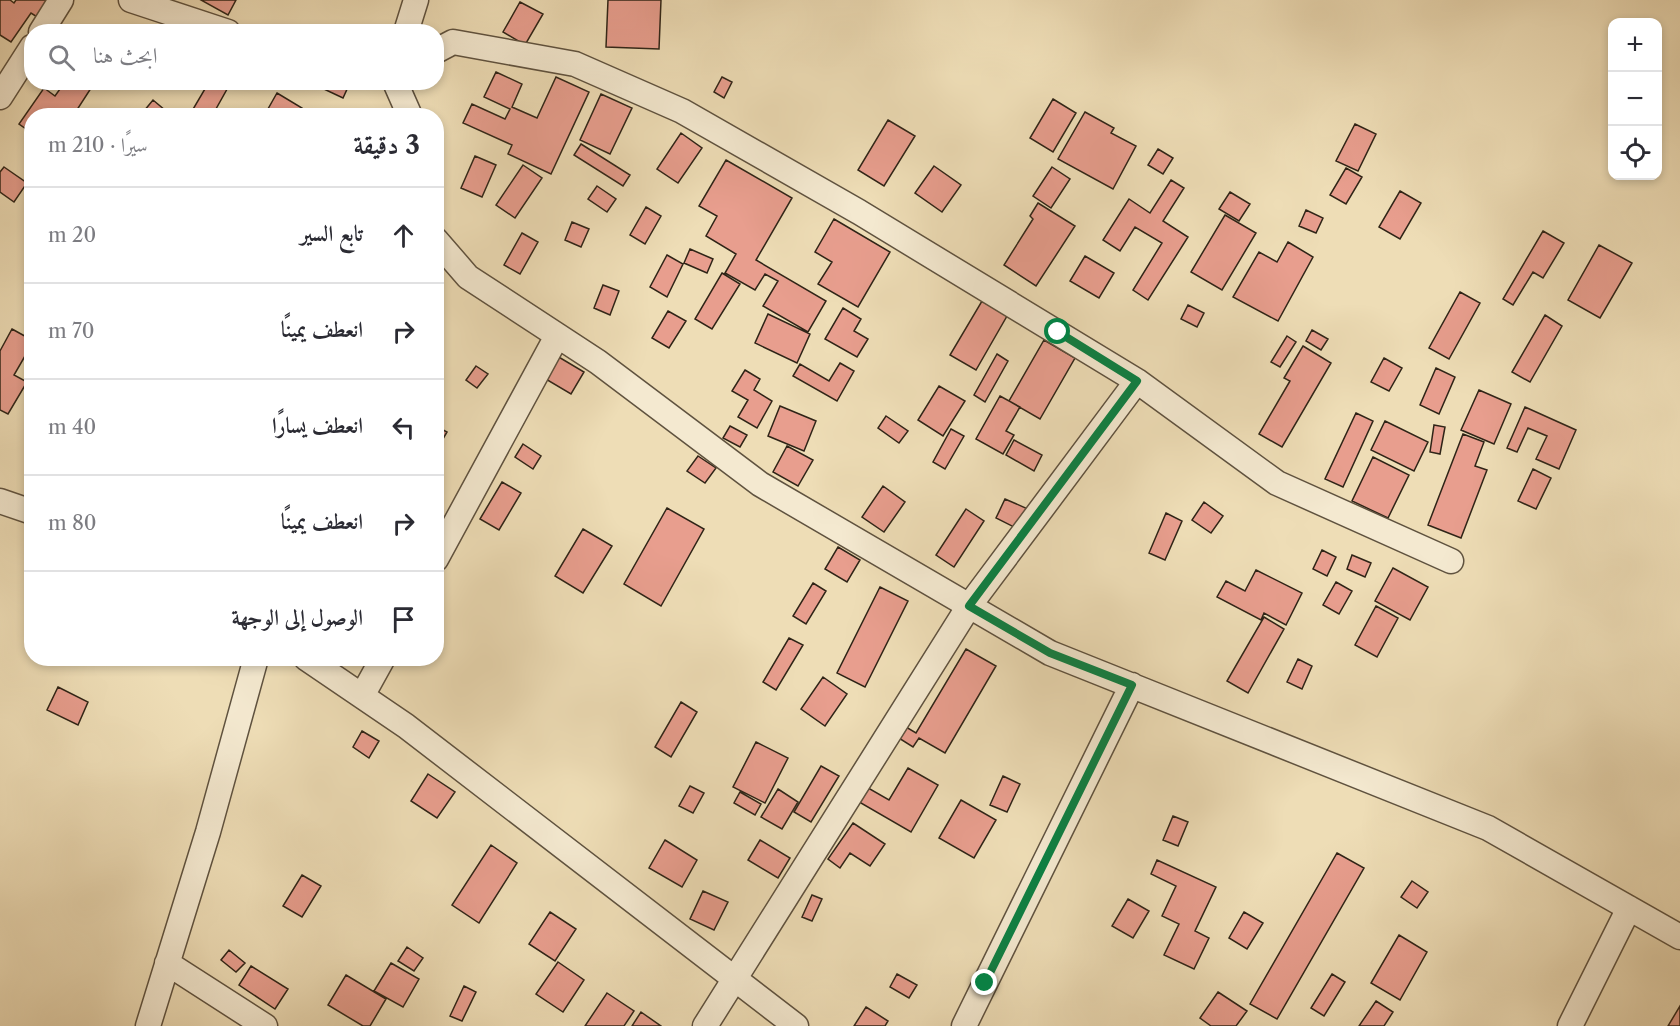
<!DOCTYPE html>
<html lang="ar">
<meta charset="utf-8">
<style>
body{margin:0;font-family:"Libre Caslon Text",Amiri,serif;background:#f2f2f3;color:#2b2b33;direction:rtl}
.controls{position:absolute;right:18px;top:18px;display:grid;overflow:hidden;border-radius:12px;box-shadow:0 3px 9px #0003}
.controls button{width:54px;height:54px;display:grid;place-items:center;padding:0;border:0;border-bottom:2px solid #e1e1e2;background:#fff;color:#2b2b33;font:30px sans-serif}
.stop{position:absolute;width:18px;height:18px;margin:-14px;border:4px solid #0b8043;border-radius:50%;background:#fff}
.stop.end{background:#0b8043;border-color:#fff;box-shadow:0 2px 6px #0008}
.list{margin:0;padding:0;list-style:none}
h2{display:flex;justify-content:space-between;align-items:center;height:78px;margin:0;padding:0 24px;font-size:26px}
h2 small{font-size:20px;font-weight:400;color:#7c7c81}
.list li{display:grid;grid-template-columns:39px 1fr auto;gap:18px;align-items:center;box-sizing:border-box;height:96px;padding:0 24px;border-top:2px solid #e1e1e2}
.list b{display:block;font-size:22px;white-space:nowrap}
.list em{font-size:20px;font-style:normal;color:#7c7c81}
.icon{flex:none;width:33px;height:33px;fill:none;stroke:currentColor;stroke-width:2;stroke-linecap:round;stroke-linejoin:round}
.map{position:relative;flex:none;width:1680px;height:1026px;overflow:hidden;direction:ltr}
.search{position:absolute;background:#fff;box-shadow:0 3px 9px #0003;left:24px;top:24px;width:420px;height:66px;display:flex;align-items:center;gap:15px;box-sizing:border-box;padding:0 21px;border-radius:24px;color:#7c7c81;font-size:22px}
.panel{position:absolute;background:#fff;box-shadow:0 3px 9px #0003;left:24px;top:108px;width:420px;height:558px;border-radius:24px;direction:rtl}
.map>svg:first-child{display:block}
.building{fill:#e89e8e;stroke:#2f2417;stroke-width:1.5}
.lines{fill:none;stroke-linecap:round;stroke-linejoin:round}
.minor-casing{stroke:#5f523f;stroke-width:27}
.minor{stroke:#f4e9d0;stroke-width:24}
.route{stroke:#0b8043;stroke-width:8}
</style>
<div class="map">
<svg width="1680" height="1026" viewBox="0 0 1680 1026">
<rect width="100%" height="100%" fill="#eeddb6"/>
<filter id="stains"><feTurbulence type="fractalNoise" baseFrequency=".00333" numOctaves="4"/><feColorMatrix values="0 0 0 0 .2 0 0 0 0 .09 0 0 0 0 .02 0 0 0 .5 -.17"/></filter>
<radialGradient id="worn" r=".72"><stop offset=".6" stop-color="#630" stop-opacity="0"/><stop offset="1" stop-color="#630" stop-opacity=".3"/></radialGradient>
<path class="building" d="M0,0H10L14,3L16,0H48L42,20L31,13L11,42L0,35Z
M201,0H236L228,15Z
M608,0H661L659,49L606,47Z
M520,2L543,14L525,45L503,32Z
M496,72L522,84L512,107L537,118L556,77L589,92L551,174L508,154L512,145L463,123L472,104L505,119L510,109L484,97Z
M722,77L732,82L724,98L714,92Z
M65,82H95L73,116H32V133L19,124L44,88L55,96Z
M209,82H231L212,116H189Z
M309,82H339L348,87L343,98Z
M277,93L302,108L298,116H264Z
M601,94L632,108L610,154L580,140Z
M1053,99L1076,113L1053,152L1030,138Z
M153,100L172,116H150L144,111Z
M1085,112L1114,128L1111,133L1136,146L1113,189L1058,159Z
M888,120L915,136L884,186L858,170Z
M1355,124L1376,134L1358,171L1336,161Z
M681,133L702,148L678,183L657,169Z
M581,144L630,175L623,186L574,155Z
M1158,149L1173,158L1163,174L1148,165Z
M475,156L496,165L482,197L461,188Z
M726,160L792,198L756,260L826,301L808,332L763,306L778,281L765,274L755,290L725,273L736,254L706,236L717,216L699,206Z
M523,165L542,178L515,218L496,205Z
M934,166L961,185L942,212L915,193Z
M4,167L27,183L14,202L0,192V172Z
M1052,167L1070,179L1051,208L1033,196Z
M1346,168L1362,177L1346,204L1330,195Z
M1171,180L1184,188L1163,221L1188,237L1148,300L1133,290L1162,243L1135,227L1120,251L1103,240L1129,199L1150,213Z
M597,186L616,199L607,212L588,199Z
M1400,191L1421,203L1400,239L1379,227Z
M1230,192L1250,204L1239,221L1219,209Z
M1038,203L1075,226L1036,286L1004,265L1033,219L1030,216Z
M646,207L661,216L645,244L630,235Z
M1306,210L1323,218L1316,233L1299,226Z
M1225,215L1256,233L1222,290L1191,272Z
M834,219L890,252L858,307L818,284L832,262L815,252Z
M572,222L589,229L581,247L565,240Z
M1543,231L1564,243L1543,278L1533,272L1513,305L1503,299Z
M522,233L538,242L520,274L504,265Z
M1288,242L1313,257L1278,321L1233,297L1259,252L1277,262Z
M1599,245L1632,263L1600,318L1568,300Z
M690,249L713,259L707,273L684,263Z
M667,255L683,264L667,297L650,287Z
M1085,256L1114,273L1099,298L1070,281Z
M722,273L740,284L712,329L695,319Z
M603,285L619,291L610,315L594,308Z
M1460,292L1480,303L1449,359L1429,348Z
M982,301L1007,316L976,370L950,355Z
M1188,305L1204,313L1197,327L1181,319Z
M843,308L861,319L854,331L868,339L857,357L825,339Z
M668,311L686,321L669,348L652,338Z
M768,314L810,334L797,363L755,343Z
M1545,315L1562,326L1530,382L1512,372Z
M12,329L32,340V344L14,375L27,382L8,414L0,410V351Z
M1312,330L1328,339L1321,350L1306,341Z
M1287,336L1296,342L1280,367L1271,362Z
M1044,340L1075,358L1040,419L1009,401Z
M1303,346L1331,363L1282,447L1259,434L1290,381L1284,378Z
M997,354L1008,361L985,402L974,395Z
M557,356L584,372L571,394L544,378Z
M1384,358L1402,368L1389,391L1371,382Z
M840,363L854,371L837,401L793,376L800,364L829,381Z
M476,366L488,374L477,388L466,380Z
M1436,368L1455,377L1439,414L1420,405Z
M745,370L760,379L754,390L772,401L757,428L738,417L748,400L732,391Z
M939,386L965,401L943,436L918,420Z
M1479,390L1511,404L1494,444L1461,430Z
M1000,396L1020,407L1006,431L1014,435L1003,454L976,439Z
M780,406L816,421L804,451L768,436Z
M1525,407L1576,430L1559,469L1536,459L1547,436L1528,428L1517,452L1507,448Z
M1356,413L1373,421L1343,487L1325,479Z
M886,416L908,431L899,443L878,428Z
M1385,421L1428,442L1414,471L1371,450Z
M1434,425L1445,427L1440,454L1430,452Z
M436,426L447,432L436,451Z
M730,426L747,435L740,447L723,438Z
M951,429L964,436L945,469L933,462Z
M1463,434L1484,442L1475,466L1487,470L1461,538L1428,525Z
M1014,440L1042,455L1034,471L1006,455Z
M523,444L541,456L533,469L515,457Z
M787,446L813,460L798,486L773,472Z
M698,456L716,468L705,483L687,471Z
M1373,457L1409,475L1388,518L1352,501Z
M1533,469L1551,478L1536,509L1518,501Z
M502,482L521,493L499,530L480,519Z
M883,486L905,502L884,532L862,517Z
M1005,499L1028,509L1018,529L996,518Z
M1204,502L1223,516L1211,533L1192,520Z
M667,508L704,529L661,606L624,584Z
M966,509L984,521L954,567L936,555Z
M1166,513L1182,521L1165,560L1149,553Z
M583,529L612,546L583,593L555,576Z
M838,547L860,560L847,582L825,569Z
M1322,550L1336,557L1327,576L1313,569Z
M1352,555L1371,563L1365,577L1347,569Z
M1393,568L1428,587L1410,620L1375,601Z
M1256,570L1302,593L1286,625L1264,613L1261,620L1217,597L1226,581L1245,591Z
M1336,582L1352,591L1339,614L1323,605Z
M813,583L826,591L806,624L793,616Z
M880,587L908,601L865,687L837,673Z
M1376,606L1398,618L1377,657L1355,645Z
M1264,617L1284,629L1248,693L1227,681Z
M789,638L803,645L776,690L763,682Z
M966,649L996,666L945,753L919,738L913,747L894,735L901,724L916,733Z
M1298,659L1312,666L1302,689L1287,682Z
M823,677L847,694L825,726L801,709Z
M58,687L88,702L78,725L47,710Z
M681,702L697,712L671,757L655,747Z
M362,731L379,741L369,758L353,747Z
M756,742L788,758L765,803L733,787Z
M821,766L839,776L811,822L794,812Z
M908,768L938,785L911,832L854,799L863,785L889,800Z
M428,774L455,792L437,818L411,801Z
M1003,776L1020,784L1007,812L990,805Z
M690,786L704,793L693,813L679,806Z
M778,789L798,802L782,829L761,817Z
M740,792L761,804L755,815L734,803Z
M961,800L996,820L974,858L939,838Z
M1173,816L1188,822L1178,846L1163,840Z
M853,823L885,844L870,866L850,853L840,868L828,859Z
M665,840L697,860L682,887L649,868Z
M760,840L790,858L778,878L748,860Z
M491,845L517,863L479,923L452,905Z
M1337,853L1364,868L1277,1019L1250,1004Z
M1157,860L1216,887L1195,931L1209,938L1194,969L1164,955L1179,924L1162,916L1176,886L1151,874Z
M302,875L321,886L302,917L283,906Z
M1412,881L1428,892L1417,908L1401,897Z
M703,891L728,902L714,930L690,919Z
M812,895L822,899L812,921L802,917Z
M1128,899L1149,911L1133,938L1112,926Z
M550,912L576,929L555,961L529,944Z
M1244,912L1263,923L1247,949L1229,938Z
M1399,935L1427,952L1400,1000L1371,983Z
M407,947L423,958L414,971L398,961Z
M229,950L245,963L236,972L221,960Z
M558,962L584,980L563,1012L536,994Z
M391,963L419,979L403,1007L374,991Z
M251,966L288,989L275,1009L239,985Z
M897,974L917,985L909,998L890,987Z
M1332,974L1345,982L1324,1016L1311,1008Z
M346,975L386,999L370,1026H363L328,1005Z
M464,986L476,992L462,1021L450,1016Z
M1218,992L1247,1011L1236,1026H1211L1200,1018Z
M607,993L634,1011L624,1026H585Z
M1376,1001L1393,1012L1384,1026H1359Z
M1680,1006V1026H1668Z
M866,1007L888,1021L885,1026H854Z
M641,1012L661,1026H632Z"/>
<g class="lines">
<defs>
<path id="minor" d="M131,0L228,32
M41,32L61,0
M406,32L416,0
M436,51L453,42L575,64L682,111L859,212L1137,381L1277,483L1451,561
M395,82L410,116
M0,97L32,47
M436,240L468,277L598,362L760,484L1050,653L1488,828L1680,937
M0,501L32,512
M436,559L557,336
M306,658L406,726L796,1026
M362,696L383,658
M167,963L265,1026
M148,1026L208,832L256,658
M705,1026L969,606L1137,381
M964,1026L1132,685
M1570,1026L1629,908"/>
</defs>
<use href="#minor" class="minor-casing"/>
<use href="#minor" class="minor"/>
</g>
<g class="lines">
<path class="route" d="M985,983L1132,685L1050,653L969,606L1137,381L1058,332"/>
</g>
<rect width="100%" height="100%" filter="url(#stains)"/>
<rect width="100%" height="100%" fill="url(#worn)"/>
</svg>
<div class="controls">
<button>+</button>
<button>−</button>
<button><svg class="icon" aria-label="locate" viewBox="0 0 24 24"><circle cx="12" cy="12" r="6"/><path d="M12 2v4M12 18v4M2 12h4M18 12h4"/></svg></button>
</div>
<div class="stop" style="left:1058px;top:332px"></div>
<div class="stop end" style="left:985px;top:983px"></div>
<div class="search"><svg class="icon" aria-label="search" viewBox="0 0 24 24"><circle cx="10" cy="10" r="6"/><path d="M15 15l6 6"/></svg>ابحث هنا</div>
<section class="panel">
<h2>3 دقيقة<small>سيرًا · 210 m</small></h2>
<ul class="list">
<li><svg class="icon" aria-label="ahead" viewBox="0 0 24 24"><path d="M12 20V5M6 11l6-6 6 6"/></svg><div><b>تابع السير</b></div><em>20 m</em></li>
<li><svg class="icon" aria-label="right" viewBox="0 0 24 24"><path d="M7 20v-9h11M14 6l5 5-5 5"/></svg><div><b>انعطف يمينًا</b></div><em>70 m</em></li>
<li><svg class="icon" aria-label="left" viewBox="0 0 24 24"><path d="M17 20v-9H6M10 6l-5 5 5 5"/></svg><div><b>انعطف يسارًا</b></div><em>40 m</em></li>
<li><svg class="icon" aria-label="right" viewBox="0 0 24 24"><path d="M7 20v-9h11M14 6l5 5-5 5"/></svg><div><b>انعطف يمينًا</b></div><em>80 m</em></li>
<li><svg class="icon" aria-label="arrive" viewBox="0 0 24 24"><path d="M6 21V4h12l-3 4 3 4H6"/></svg><div><b>الوصول إلى الوجهة</b></div></li>
</ul>
</section>
</div>
